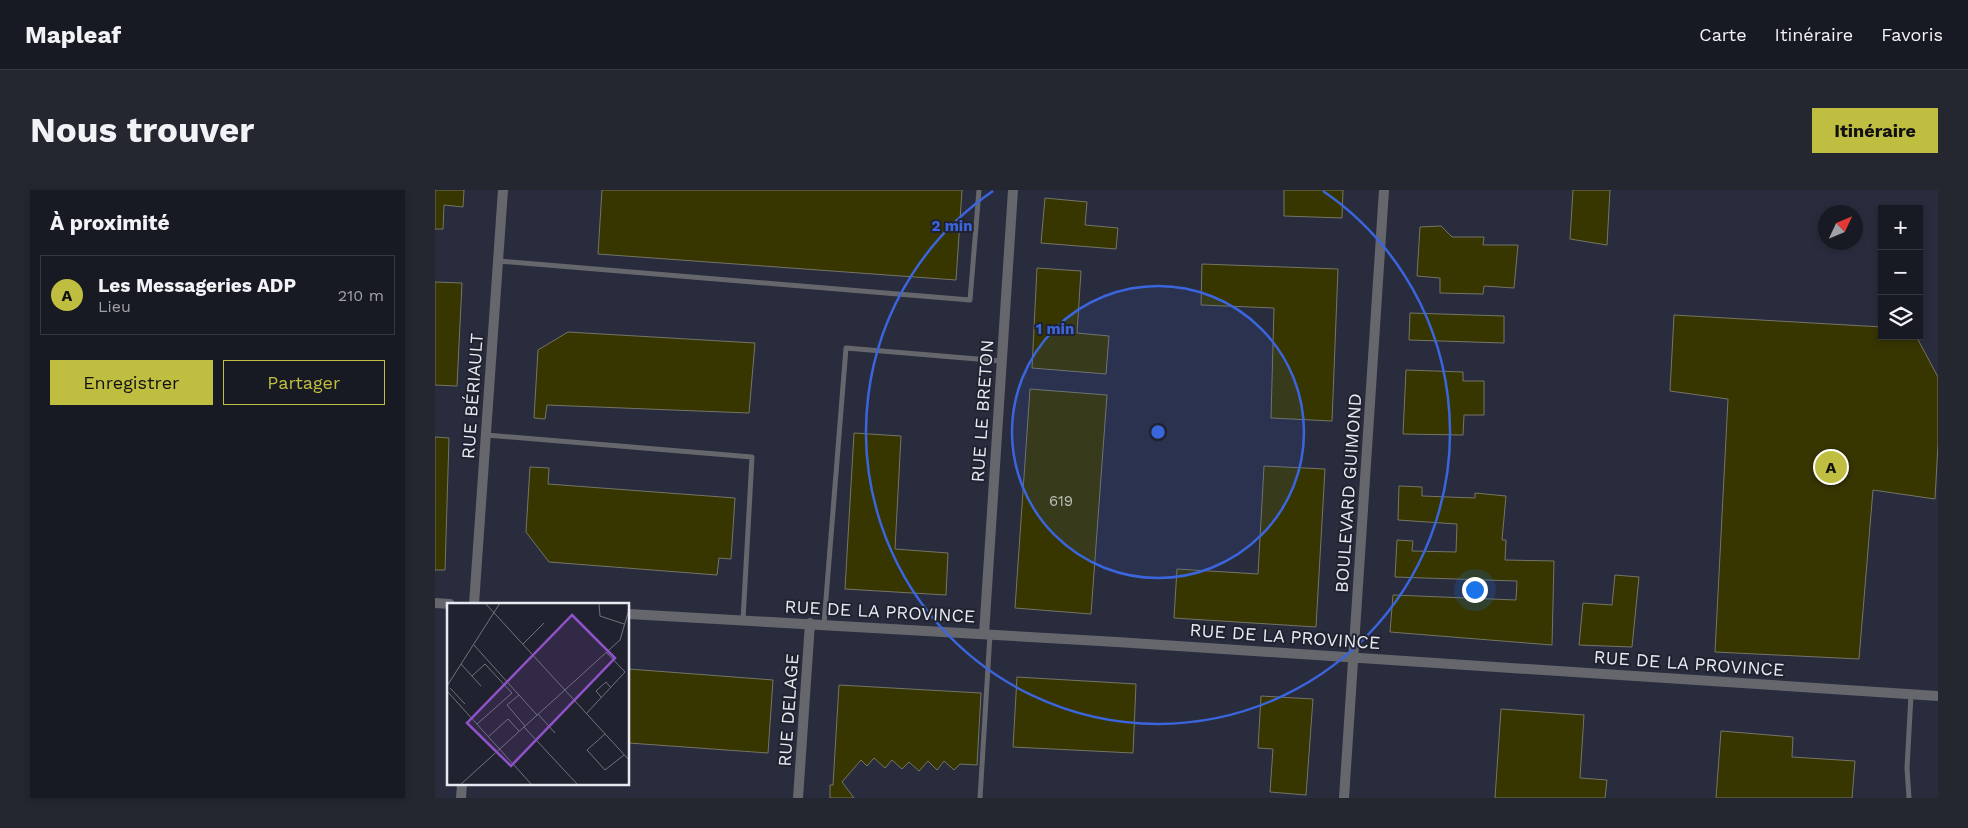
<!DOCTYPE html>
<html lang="fr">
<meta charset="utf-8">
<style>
body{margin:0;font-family:"Work Sans",sans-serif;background:#252730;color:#f1f3f6}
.controls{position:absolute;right:15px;top:15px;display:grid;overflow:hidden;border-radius:0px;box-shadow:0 2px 8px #0003}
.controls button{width:45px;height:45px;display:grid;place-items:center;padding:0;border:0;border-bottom:1px solid #363841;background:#181a23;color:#f1f3f6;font:25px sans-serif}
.compass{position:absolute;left:1383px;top:15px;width:45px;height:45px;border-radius:50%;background:#181a23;box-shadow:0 2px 8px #0003;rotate:46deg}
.you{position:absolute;left:1039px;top:399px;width:18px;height:18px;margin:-12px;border:4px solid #fff;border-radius:50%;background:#1a73e8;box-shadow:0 0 0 8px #1a73e833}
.badge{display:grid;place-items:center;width:32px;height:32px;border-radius:50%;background:#c0be40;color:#111;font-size:16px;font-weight:700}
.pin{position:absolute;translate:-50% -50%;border:2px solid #fff;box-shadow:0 1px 5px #0006}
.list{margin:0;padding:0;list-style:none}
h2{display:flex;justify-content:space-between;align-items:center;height:65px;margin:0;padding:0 20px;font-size:21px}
h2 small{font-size:16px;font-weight:400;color:#9fa1a6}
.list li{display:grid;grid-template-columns:32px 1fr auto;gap:15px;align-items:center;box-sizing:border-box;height:80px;margin:0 10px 10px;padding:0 10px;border:1px solid #363841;border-radius:0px}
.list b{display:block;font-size:19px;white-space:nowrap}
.list p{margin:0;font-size:16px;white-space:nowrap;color:#9fa1a6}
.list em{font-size:16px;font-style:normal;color:#9fa1a6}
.actions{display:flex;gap:10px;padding:15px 20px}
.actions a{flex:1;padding:11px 0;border:1px solid #c0be40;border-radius:0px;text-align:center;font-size:18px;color:#c0be40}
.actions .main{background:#c0be40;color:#111}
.icon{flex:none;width:28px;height:28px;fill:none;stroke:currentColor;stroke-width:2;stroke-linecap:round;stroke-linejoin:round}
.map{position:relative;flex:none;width:1503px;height:608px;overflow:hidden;border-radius:0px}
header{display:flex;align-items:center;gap:30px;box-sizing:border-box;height:70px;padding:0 25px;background:#181a23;border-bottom:1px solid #363841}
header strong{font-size:24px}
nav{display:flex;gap:28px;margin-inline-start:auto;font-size:18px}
.intro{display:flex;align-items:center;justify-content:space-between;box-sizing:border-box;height:120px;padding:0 30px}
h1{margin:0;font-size:35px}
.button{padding:12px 22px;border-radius:0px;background:#c0be40;color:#111;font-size:18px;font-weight:700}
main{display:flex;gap:30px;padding:0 30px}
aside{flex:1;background:#181a23;border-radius:0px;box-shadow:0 2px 8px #0003}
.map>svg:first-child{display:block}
.built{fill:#282c3d;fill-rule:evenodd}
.building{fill:#373500;stroke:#757566}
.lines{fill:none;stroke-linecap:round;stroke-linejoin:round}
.lane{stroke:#65676d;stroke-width:5}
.street{stroke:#65676d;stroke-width:10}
.ring{fill:none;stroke:#3b65dc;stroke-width:2.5}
.labels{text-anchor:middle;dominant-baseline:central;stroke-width:4;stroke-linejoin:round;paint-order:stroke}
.number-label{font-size:15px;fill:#bcbdb6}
.street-label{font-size:18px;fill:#e8eaf2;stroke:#20232f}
.inset-road{fill:none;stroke:#70737d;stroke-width:1}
.view{fill:#9152c9;fill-opacity:0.15;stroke:#9152c9;stroke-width:2.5}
.inset-edge{fill:none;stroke:#e8eaf2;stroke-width:2.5}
.centre{fill:#3b65dc;stroke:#20232f;stroke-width:2.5}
.ring-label{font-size:15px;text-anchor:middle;font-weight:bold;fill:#3b65dc;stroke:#20232f;stroke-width:4;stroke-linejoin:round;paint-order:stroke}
</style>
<header>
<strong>Mapleaf</strong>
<nav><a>Carte</a><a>Itinéraire</a><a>Favoris</a></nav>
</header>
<div class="intro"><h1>Nous trouver</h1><a class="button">Itinéraire</a></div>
<main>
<aside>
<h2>À proximité<small></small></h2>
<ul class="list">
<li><span class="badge">A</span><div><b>Les Messageries ADP</b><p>Lieu</p></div><em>210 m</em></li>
</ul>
<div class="actions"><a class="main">Enregistrer</a><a>Partager</a></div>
</aside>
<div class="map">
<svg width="1503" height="608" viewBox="0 0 1503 608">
<rect width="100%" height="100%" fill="#20232f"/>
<path class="built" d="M0,0H1503V608H0ZM1447,19H1484V146H1447ZM1390,22H1420V52H1390ZM14,414H194V594H14Z"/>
<path class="building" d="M0,0H29L28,17L9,15L8,39H0Z
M167,0H527L521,90L163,64Z
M849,0H908L907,28L849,26Z
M1138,0H1175L1172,55L1135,49Z
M610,8L652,12L650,35L683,38L681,59L606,53Z
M1006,36L1017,47H1049L1048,55H1083L1079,98L1049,96L1048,104L1005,103V88L982,86L985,37Z
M767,74L903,79L897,231L836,228L839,118L766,115Z
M602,78L646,81L642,143L674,146L671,184L597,178Z
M0,92L27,93L22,196L0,195Z
M975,123L1069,126V153L974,150Z
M1239,125L1447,137V146H1481L1503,187V254L1500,309L1438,300L1424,469L1280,462L1293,209L1235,201Z
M133,142L320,153L314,223L112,215L110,229L99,228L103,160Z
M971,180L1028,182V191H1049V225H1029L1028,245L968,244Z
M595,199L672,205L656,424L580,418Z
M419,243L466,246L460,359L513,363L511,405L410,399Z
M0,247L14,248L10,380H0Z
M829,276L890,279L881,437L739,428L742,379L823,384Z
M95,277L114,278L113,294L300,308L296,369L284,368L282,385L114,372L91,342Z
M964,296L987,297V306L1040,308V303L1071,306L1067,350H1071L1070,370L1119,371L1117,455L955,442L958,405L1081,410L1082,391L960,387L962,350L978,351L977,361L1021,362L1022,334L963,330Z
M1180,385L1204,387L1197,457L1144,455L1148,413L1177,415Z
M194,479L338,490L333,563L194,553Z
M582,487L701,494L698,563L578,557Z
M404,495L546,503L542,575L525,574L519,580L509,571L502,580L493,571L484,581L474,572L467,579L457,570L450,578L439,568L432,576L426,570L407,592L419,608H395V595H398Z
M826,506L878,509L871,605L835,602L838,559L823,558Z
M1066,519L1149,525L1145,588L1172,590L1170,608H1060Z
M1286,541L1358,547L1357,567L1420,571L1417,608H1281Z"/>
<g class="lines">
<path class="lane" d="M63,71L535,110L544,0
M51,245L317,267L308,430
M389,434L411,158L566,171
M545,608L555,444
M1474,608L1472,578L1476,505"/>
<path class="street" d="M0,413L15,414
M39,414L68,0
M194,424L682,452L1503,506
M549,444L578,0
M26,608L27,594
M363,608L375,433
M909,608L949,0"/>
</g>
<circle cx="723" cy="242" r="146" fill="#3b65dc" fill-opacity=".12"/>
<g class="ring">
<circle cx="723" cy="242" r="146"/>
<path d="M888 1A292 292 0 1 1 558 1"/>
</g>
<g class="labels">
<g class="number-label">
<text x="626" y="311">619</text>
</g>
<g class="street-label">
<text transform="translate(37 206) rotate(-86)">RUE BÉRIAULT</text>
<text transform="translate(547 221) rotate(-86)">RUE LE BRETON</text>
<text transform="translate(913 303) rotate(-86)">BOULEVARD GUIMOND</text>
<text transform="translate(445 421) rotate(3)">RUE DE LA PROVINCE</text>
<text transform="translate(850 446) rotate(4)">RUE DE LA PROVINCE</text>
<text transform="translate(1254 473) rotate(4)">RUE DE LA PROVINCE</text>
<text transform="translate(353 520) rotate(-86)">RUE DELAGE</text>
</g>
</g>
<g transform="translate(12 413)">
<rect width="182" height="182" fill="#20232f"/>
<path class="inset-road" d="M38,0L183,158M152,0L153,13L177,21M26,41L90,112M76,41L97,20M14,61L34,83M25,73L38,61L65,90L30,121M0,83L53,0M3,85L18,101M0,88L85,182M72,92L60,102L78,123M154,94L149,88L159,79L164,85M91,111L108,130M139,111L178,69L159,49M77,124L131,182M158,131L140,147L158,167L177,152M41,134L61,116L72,128M13,182L173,37L183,3"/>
<path class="view" d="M125,12L168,55L64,163L20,120Z"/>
<rect width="182" height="182" class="inset-edge"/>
</g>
<circle cx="723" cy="242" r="8" class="centre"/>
<g class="ring-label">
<text x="517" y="41">2 min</text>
<text x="620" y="144">1 min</text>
</g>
</svg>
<div class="controls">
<button>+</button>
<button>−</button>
<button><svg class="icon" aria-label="layers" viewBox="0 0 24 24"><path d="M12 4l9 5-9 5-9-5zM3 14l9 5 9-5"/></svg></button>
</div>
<svg class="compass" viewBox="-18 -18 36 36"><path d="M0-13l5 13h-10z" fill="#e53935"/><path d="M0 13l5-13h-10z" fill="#9fa1a6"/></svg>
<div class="you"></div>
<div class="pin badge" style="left:1396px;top:277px">A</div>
</div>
</main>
